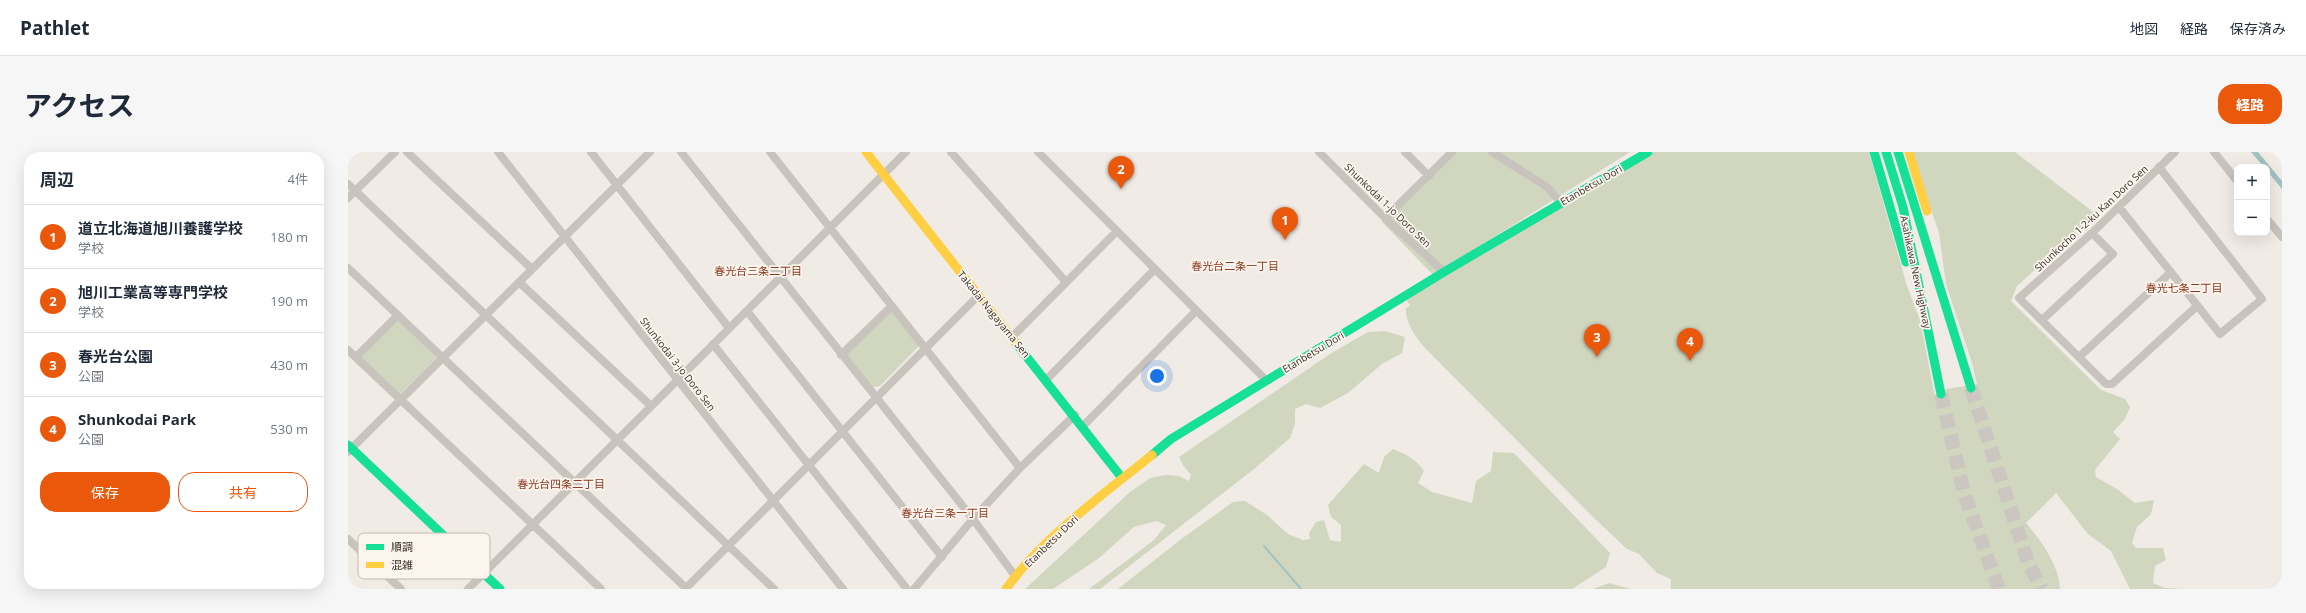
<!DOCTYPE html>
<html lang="ja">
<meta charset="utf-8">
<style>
body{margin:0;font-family:"Open Sans","Noto Sans JP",sans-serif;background:#f6f6f7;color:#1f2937}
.controls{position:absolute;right:12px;top:12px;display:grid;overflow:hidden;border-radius:8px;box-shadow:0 4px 16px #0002}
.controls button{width:36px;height:36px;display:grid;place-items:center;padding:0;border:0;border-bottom:1px solid #e0e1e3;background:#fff;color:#1f2937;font:20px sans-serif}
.you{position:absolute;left:809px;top:224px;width:14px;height:14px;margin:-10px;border:3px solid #fff;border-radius:50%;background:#1a73e8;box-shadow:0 0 0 6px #1a73e833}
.badge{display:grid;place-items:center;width:26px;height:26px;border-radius:50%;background:#ea580c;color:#fff;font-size:13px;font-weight:700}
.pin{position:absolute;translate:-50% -33px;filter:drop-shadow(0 1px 2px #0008)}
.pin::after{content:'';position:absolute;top:21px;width:14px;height:12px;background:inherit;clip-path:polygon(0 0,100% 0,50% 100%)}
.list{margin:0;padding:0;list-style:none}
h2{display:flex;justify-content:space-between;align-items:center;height:52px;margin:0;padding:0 16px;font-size:17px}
h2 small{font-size:13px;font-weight:400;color:#747a83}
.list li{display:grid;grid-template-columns:26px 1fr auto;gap:12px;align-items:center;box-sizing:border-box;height:64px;padding:0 16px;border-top:1px solid #e0e1e3}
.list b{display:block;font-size:15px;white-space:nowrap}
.list p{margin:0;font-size:13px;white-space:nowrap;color:#747a83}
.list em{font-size:13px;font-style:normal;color:#747a83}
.actions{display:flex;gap:8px;padding:12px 16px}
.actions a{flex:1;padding:9px 0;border:1px solid #ea580c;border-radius:16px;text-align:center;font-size:14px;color:#ea580c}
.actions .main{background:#ea580c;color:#fff}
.map{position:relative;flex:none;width:1934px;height:437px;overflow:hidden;border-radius:16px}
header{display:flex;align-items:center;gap:24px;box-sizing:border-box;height:56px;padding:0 20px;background:#fff;border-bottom:1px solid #e0e1e3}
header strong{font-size:19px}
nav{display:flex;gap:22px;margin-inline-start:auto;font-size:14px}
.intro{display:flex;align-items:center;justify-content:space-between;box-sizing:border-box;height:96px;padding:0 24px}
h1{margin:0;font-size:28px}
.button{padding:10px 18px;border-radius:16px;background:#ea580c;color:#fff;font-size:14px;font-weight:700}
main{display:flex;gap:24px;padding:0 24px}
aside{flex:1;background:#fff;border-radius:16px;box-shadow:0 4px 16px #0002}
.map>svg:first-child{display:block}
.green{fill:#d1d6bf}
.water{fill:#a1c2c1}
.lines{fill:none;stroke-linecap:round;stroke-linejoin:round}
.stream{stroke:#a1c2c1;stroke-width:2}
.highway-tunnel{stroke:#ccc6c0;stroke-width:14;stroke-dasharray:14 7;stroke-linecap:butt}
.street{stroke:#c9c3be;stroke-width:8}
.fast{stroke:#16e098;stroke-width:9}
.slow{stroke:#ffcf43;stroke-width:9}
.labels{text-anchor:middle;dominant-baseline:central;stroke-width:3.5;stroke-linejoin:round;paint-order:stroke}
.street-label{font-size:10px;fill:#3b302b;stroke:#fbf5ee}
.neighbourhood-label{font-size:11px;fill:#8c3b22;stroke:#fbf5ee}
.key{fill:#fbf5ee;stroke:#c1bab4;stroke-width:1}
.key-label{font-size:11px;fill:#3b302b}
</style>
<header>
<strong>Pathlet</strong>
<nav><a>地図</a><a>経路</a><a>保存済み</a></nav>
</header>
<div class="intro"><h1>アクセス</h1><a class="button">経路</a></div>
<main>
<aside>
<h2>周辺<small>4件</small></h2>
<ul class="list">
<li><span class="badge">1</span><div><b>道立北海道旭川養護学校</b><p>学校</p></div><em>180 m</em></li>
<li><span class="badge">2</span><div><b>旭川工業高等専門学校</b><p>学校</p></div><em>190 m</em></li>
<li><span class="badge">3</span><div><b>春光台公園</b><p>公園</p></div><em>430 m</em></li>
<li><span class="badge">4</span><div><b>Shunkodai Park</b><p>公園</p></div><em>530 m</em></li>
</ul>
<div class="actions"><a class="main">保存</a><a>共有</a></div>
</aside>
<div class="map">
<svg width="1934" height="437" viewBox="0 0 1934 437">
<rect width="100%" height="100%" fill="#f0ebe5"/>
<path class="green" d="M1106,0H1282L1085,123L1034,70Z
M1306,0H1521L1559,134L1572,168L1587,245L1599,237L1629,232L1624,211L1598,132L1591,81L1564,0H1667L1748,62L1669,134L1663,149L1753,238L1777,247L1782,255L1777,267L1765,280L1772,287L1747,318L1748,325L1769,337L1787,351L1806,348L1803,362L1789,375L1784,391L1788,396H1815L1818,408L1807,414L1805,431L1817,436L1836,437H1782L1763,399L1740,382L1708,341L1678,371C1693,389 1711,413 1712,437H1323V427L1309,421L1291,402L1279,397L1244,364L1077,196C1068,185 1057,171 1058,156L1062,154L1058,147Z
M544,159L571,194L532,234L524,235L497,203Z
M49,167L89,206L51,243L12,205Z
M1037,179L1057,185L1054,201L1034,212L1000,241L972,256L958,252L947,257V272L942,286L906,317L752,437H741L806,388L818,373L808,369L786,375L751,406L705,437H677L782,340L802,326L818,323L831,324L841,329L843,323L835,313L831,305L982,202L1020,180Z
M1045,297C1058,302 1069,308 1076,319L1070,331L1084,340L1124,351L1128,329L1143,319L1145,300L1166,301L1262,401L1258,415L1224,437H770L832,388L885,350L897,349L919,363L940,382L955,388L962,387L961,381L968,370L976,368L982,388L993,390V373L983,365L980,353L1016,312L1031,321L1036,305Z
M1261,431L1283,437H1245Z"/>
<path class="water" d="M1903,0H1910L1934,29V37L1919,19V15H1916Z"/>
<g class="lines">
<path class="stream" d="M916,394L953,437"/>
<path class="highway-tunnel" d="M1623,236L1680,410L1694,437
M1593,242L1616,341L1651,437"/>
<path class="street" d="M59,0L184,117
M150,0L495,437
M243,0L381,176
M333,0L625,367L667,424
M422,0L672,316
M603,0L718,130
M690,0L918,228
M971,0L1037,66L1096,120
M1057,0L1081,24
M1144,0L1199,35L1212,50
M1827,0L1744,81L1671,146L1758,232H1764L1849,154
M1866,0L1889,29
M0,32L426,437
M0,46L47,0
M1771,55L1872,182L1914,147L1811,15
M1037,66L1104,0
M1919,67L1934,85
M0,116L339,437
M171,130L303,254
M399,159L594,405
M1694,168L1765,102L1744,81
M665,184L769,79
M365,192L559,437
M0,198L253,437
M493,203L544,154
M8,205L50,163
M1731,205L1823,120
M698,228L807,117
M735,274L848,159
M0,300L302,0
M0,387L53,437
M120,437L558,0
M337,437L631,143
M566,437L625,367L672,316L727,263"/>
<path class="fast" d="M1526,0L1558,110
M1538,0L1555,55L1593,242
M1550,0L1623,236
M667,190L774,326
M0,293L152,437
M804,303L823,287L1096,120L1300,0"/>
<path class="slow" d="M518,0L667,190
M1561,0L1579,59
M658,437C693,387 756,342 804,303"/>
</g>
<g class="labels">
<g class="street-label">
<text transform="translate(1243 33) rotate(-30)">Etanbetsu Dori</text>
<text transform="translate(1040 53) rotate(44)">Shunkodai 1-jo Doro Sen</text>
<text transform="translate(1743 66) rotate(-43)">Shunkocho 1-2-ku Kan Doro Sen</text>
<text transform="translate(1568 120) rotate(78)">Asahikawa New Highway</text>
<text transform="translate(646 162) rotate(51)">Takadai Nagayama Sen</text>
<text transform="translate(965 200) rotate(-31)">Etanbetsu Dori</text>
<text transform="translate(330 212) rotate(52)">Shunkodai 3-jo Doro Sen</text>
<text transform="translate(703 389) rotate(-44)">Etanbetsu Dori</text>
</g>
<g class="neighbourhood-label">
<text x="887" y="113">春光台二条一丁目</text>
<text x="410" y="118">春光台三条二丁目</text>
<text x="1836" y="135">春光七条二丁目</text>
<text x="213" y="331">春光台四条二丁目</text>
<text x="597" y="360">春光台三条一丁目</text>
</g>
</g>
<rect x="10" y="381" width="132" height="46" rx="6" class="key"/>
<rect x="18" y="392" width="18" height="6" fill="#16e098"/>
<rect x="18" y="410" width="18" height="6" fill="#ffcf43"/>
<g class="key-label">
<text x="43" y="399">順調</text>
<text x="43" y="417">混雑</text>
</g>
</svg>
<div class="controls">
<button>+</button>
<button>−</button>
</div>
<div class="you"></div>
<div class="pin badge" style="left:937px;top:88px">1</div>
<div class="pin badge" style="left:773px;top:37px">2</div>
<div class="pin badge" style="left:1249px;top:205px">3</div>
<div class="pin badge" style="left:1342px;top:209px">4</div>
</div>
</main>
